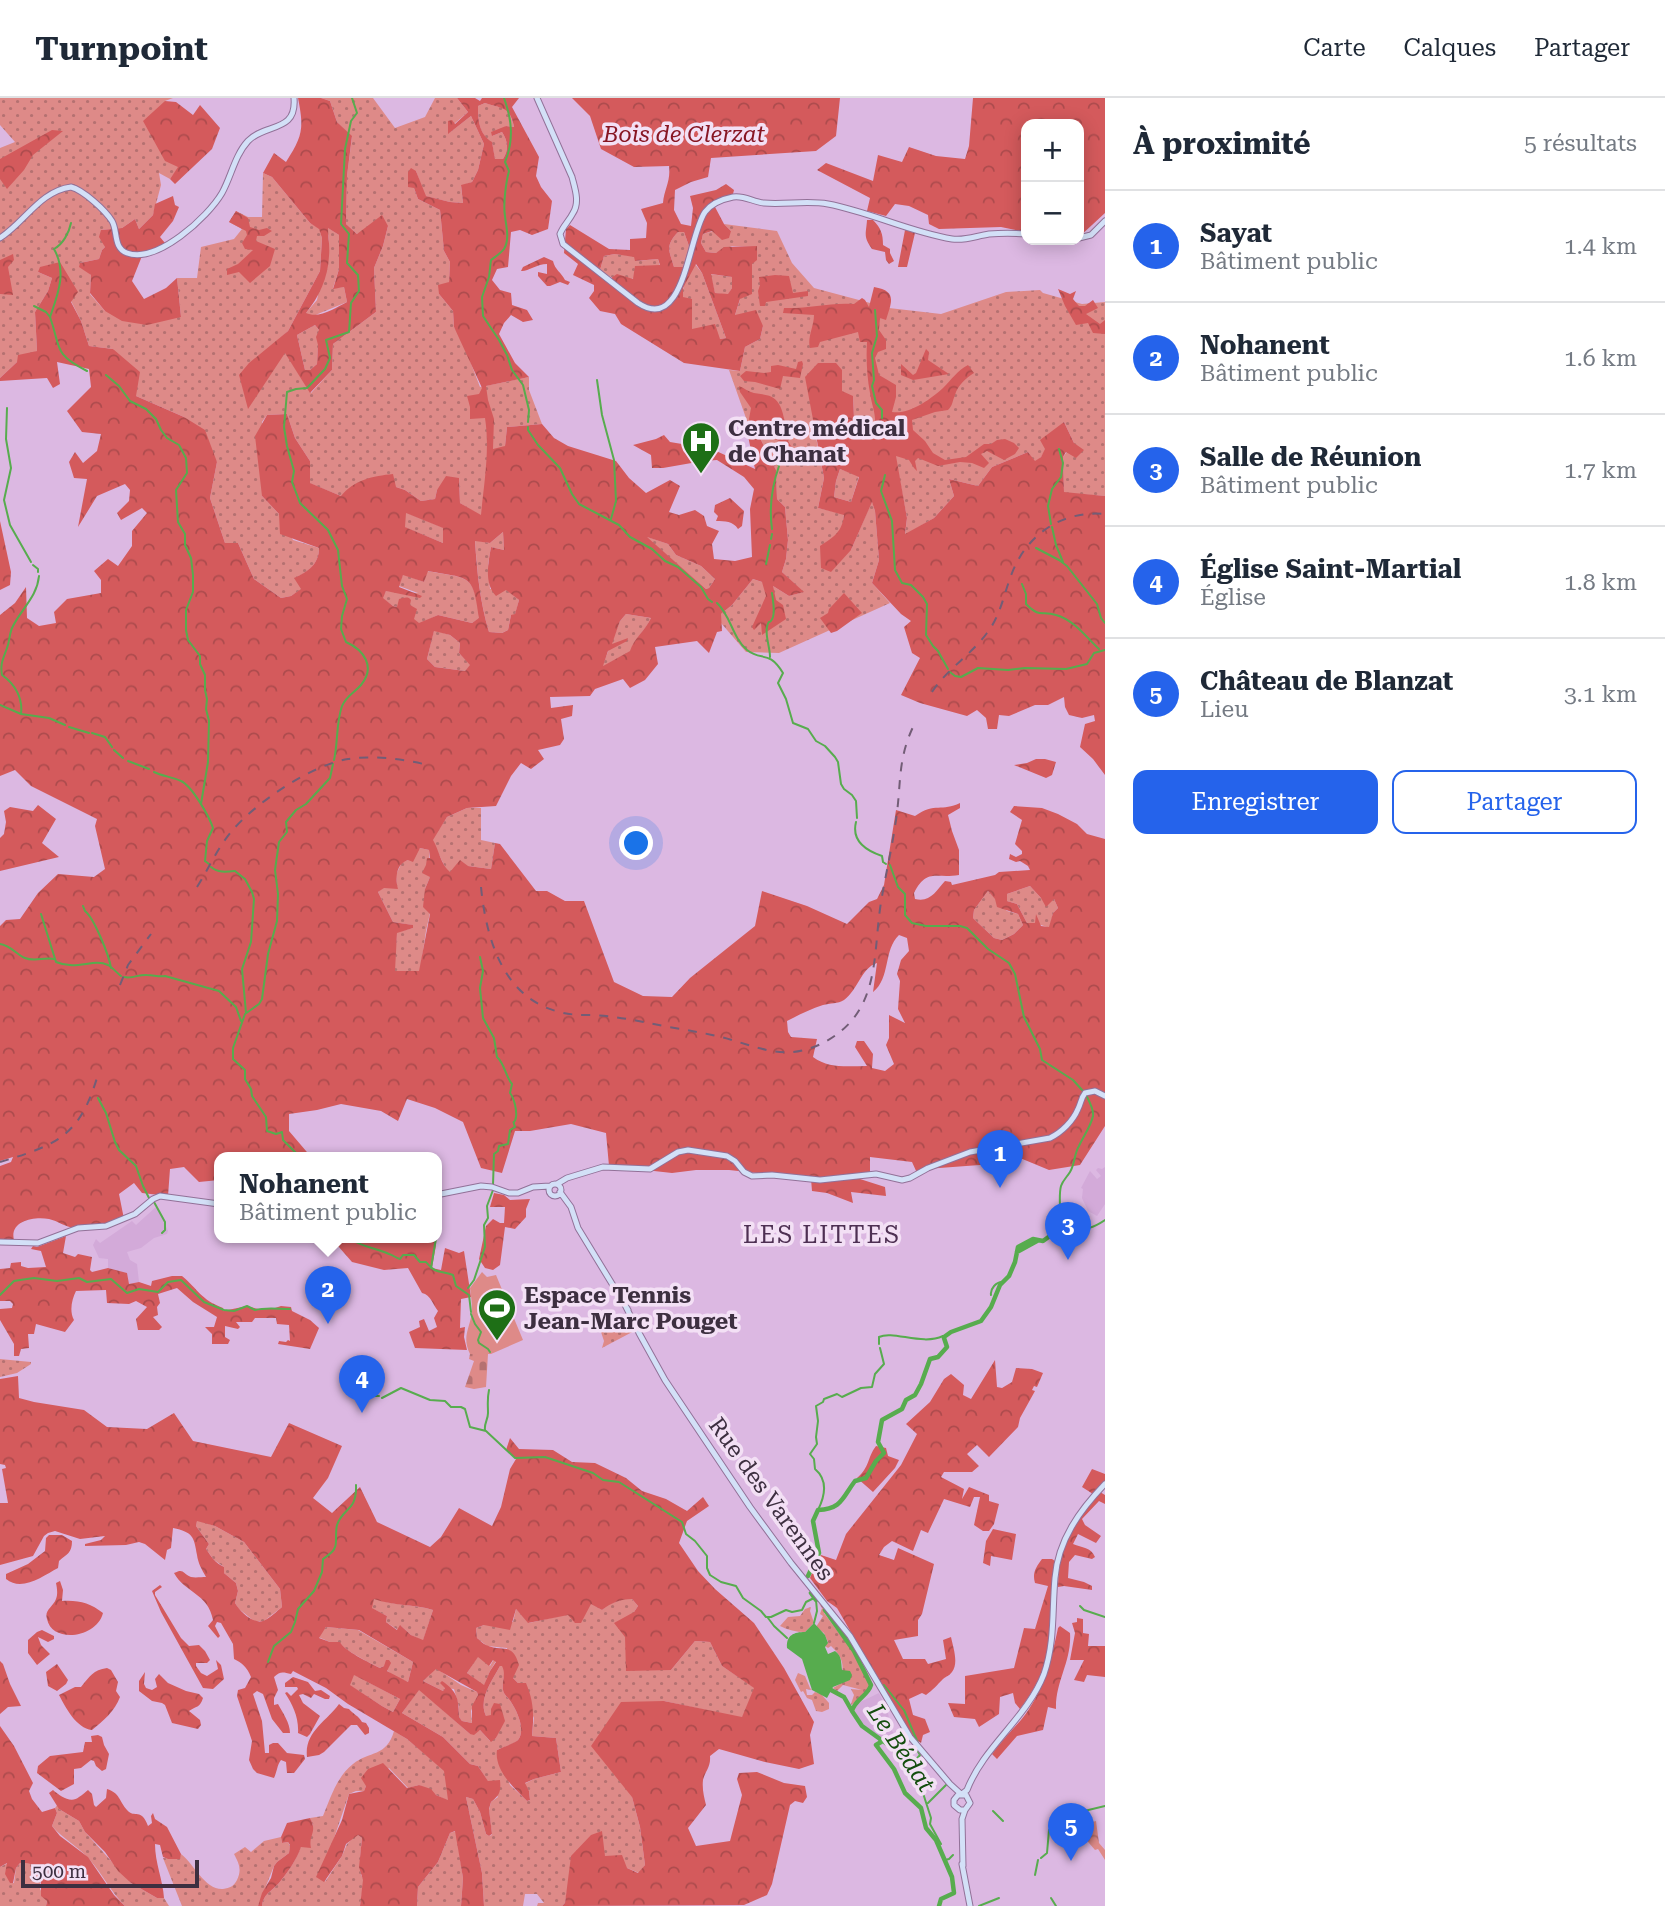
<!DOCTYPE html>
<html lang="fr">
<meta charset="utf-8">
<style>
body{margin:0;font-family:"Roboto Serif",serif;background:#f2f2f3;color:#1f2937}
.controls{position:absolute;right:21px;top:21px;display:grid;overflow:hidden;border-radius:14px;box-shadow:0 4px 18px #0003}
.controls button{width:63px;height:63px;display:grid;place-items:center;padding:0;border:0;border-bottom:2px solid #e0e1e3;background:#fff;color:#1f2937;font:35px sans-serif}
.scale{position:absolute;left:21px;bottom:18px;width:178px;box-sizing:border-box;padding-left:7px;border:4px solid #3d2f40;border-top:0;font-size:19px;line-height:24px;white-space:nowrap;color:#3d2f40;-webkit-text-stroke:5px #f3e0f5;paint-order:stroke}
.you{position:absolute;left:637px;top:746px;width:24px;height:24px;margin:-18px;border:5px solid #fff;border-radius:50%;background:#1a73e8;box-shadow:0 0 0 10px #1a73e833}
.badge{display:grid;place-items:center;width:46px;height:46px;border-radius:50%;background:#2563eb;color:#fff;font-size:23px;font-weight:700}
.pin{position:absolute;translate:-50% -58px;filter:drop-shadow(0 2px 4px #0008)}
.pin::after{content:'';position:absolute;top:37px;width:24px;height:21px;background:inherit;clip-path:polygon(0 0,100% 0,50% 100%)}
.popup{position:absolute;left:214px;top:1054px;width:228px;height:91px;box-sizing:border-box;display:grid;place-content:center;border-radius:14px;background:#fff;filter:drop-shadow(0 2px 5px #0005);font-size:23px;white-space:nowrap;color:#747a83}
.popup b{font-size:26px;color:#1f2937}
.popup::after{content:'';position:absolute;left:50%;top:100%;margin-left:-14px;border:14px solid transparent;border-top-color:#fff}
.list{margin:0;padding:0;list-style:none}
h2{display:flex;justify-content:space-between;align-items:center;height:91px;margin:0;padding:0 28px;font-size:30px}
h2 small{font-size:23px;font-weight:400;color:#747a83}
.list li{display:grid;grid-template-columns:46px 1fr auto;gap:21px;align-items:center;box-sizing:border-box;height:112px;padding:0 28px;border-top:2px solid #e0e1e3}
.list b{display:block;font-size:26px;white-space:nowrap}
.list p{margin:0;font-size:23px;white-space:nowrap;color:#747a83}
.list em{font-size:23px;font-style:normal;color:#747a83}
.actions{display:flex;gap:14px;padding:21px 28px}
.actions a{flex:1;padding:16px 0;border:2px solid #2563eb;border-radius:14px;text-align:center;font-size:24px;color:#2563eb}
.actions .main{background:#2563eb;color:#fff}
.map{position:relative;flex:none;width:1105px;height:1808px;overflow:hidden}
header{display:flex;align-items:center;gap:42px;box-sizing:border-box;height:98px;padding:0 35px;background:#fff;border-bottom:2px solid #e0e1e3}
header strong{font-size:33px}
nav{display:flex;gap:38px;margin-inline-start:auto;font-size:24px}
main{display:flex}
aside{flex:1;background:#fff}
.map>svg:first-child{display:block}
.built{fill:#d3aad9}
.grass{fill:url(#grass-dots)}
.forest{fill:url(#forest-crowns);fill-rule:evenodd}
.cemetery{fill:url(#cemetery-stones)}
.park{fill:url(#park-crowns)}
.garden{fill:#de8a88}
.water{fill:#57ac4e}
.lines{fill:none;stroke-linecap:round;stroke-linejoin:round}
.stream{stroke:#57ac4e;stroke-width:2}
.river{stroke:#57ac4e;stroke-width:4.5}
.secondary-casing{stroke:#927198;stroke-width:7}
.secondary{stroke:#d3e0f7;stroke-width:5}
.rail{stroke:#725d76;stroke-width:2;stroke-dasharray:9 9;stroke-linecap:butt}
.labels{text-anchor:middle;dominant-baseline:central;stroke-width:7;stroke-linejoin:round;paint-order:stroke}
.park-label{font-size:23px;font-style:italic;fill:#881623;stroke:#f3e0f5}
.poi-label{font-size:23px;font-weight:bold;fill:#3d2f40;stroke:#f3e0f5;text-anchor:start}
.street-label{font-size:23px;fill:#3d2f40;stroke:#f3e0f5}
.neighbourhood-label{font-size:24px;letter-spacing:2px;fill:#4e3053;stroke:#f3e0f5}
.water-label{font-size:24px;font-style:italic;fill:#134d0d;stroke:#f3e0f5}
</style>
<header>
<strong>Turnpoint</strong>
<nav><a>Carte</a><a>Calques</a><a>Partager</a></nav>
</header>
<main>
<div class="map">
<svg width="1105" height="1808" viewBox="0 0 1105 1808">
<defs>
<pattern id="grass-dots" width="8" height="8" patternUnits="userSpaceOnUse" patternTransform="scale(1.75)"><rect width="8" height="8" fill="#de8a88"/><path d="M2 2h.1M6 6h.1" fill="none" stroke="#b57171" stroke-width="1.8" stroke-linecap="round"/></pattern>
<pattern id="forest-crowns" width="20" height="18" patternUnits="userSpaceOnUse" patternTransform="scale(1.75)"><rect width="20" height="18" fill="#d45a5c"/><path d="M2 6a3 3 0 1 1 6 0M12 15a3 3 0 1 1 6 0" fill="none" stroke="#ad4b4d"/></pattern>
<pattern id="cemetery-stones" width="16" height="16" patternUnits="userSpaceOnUse" patternTransform="scale(1.75)"><rect width="16" height="16" fill="#de8a88"/><path d="M2 7V4a2 2 0 0 1 4 0v3zM10 15v-3a2 2 0 0 1 4 0v3z" fill="#b57171"/></pattern>
<pattern id="park-crowns" width="20" height="18" patternUnits="userSpaceOnUse" patternTransform="scale(1.75)"><rect width="20" height="18" fill="#de8a88"/><path d="M2 6a3 3 0 1 1 6 0M12 15a3 3 0 1 1 6 0" fill="none" stroke="#b57171"/></pattern>
</defs>
<rect width="100%" height="100%" fill="#dcb8e2"/>
<path class="built" d="M1105,1069V1106L1097,1118L1088,1113L1082,1100L1083,1091L1081,1090L1090,1073L1097,1081L1101,1078L1096,1072L1098,1070L1102,1071Z
M157,1108L168,1133L167,1136L154,1140L141,1150L127,1154L130,1162L137,1166L139,1184L129,1186L126,1175L108,1170V1161L99,1160L93,1147L96,1141L100,1145L132,1123L136,1127Z
M879,1595L887,1611L892,1633L901,1644L887,1648L863,1629L858,1622L854,1610L858,1605Z"/>
<path class="grass" d="M0,0H173L165,3L179,69L170,81L159,75L161,87L153,117L139,131L135,121L122,130L101,132L105,149L102,152L99,161L80,165L91,177L90,196L105,213L181,219L177,180H197L201,149L234,141L242,131L229,124L236,113L248,119H262L263,75L272,79L310,125L319,130L322,140L320,173L288,233L276,244L285,254L311,295L332,272L333,246L376,214L374,170L383,148L388,128L357,136L346,126L347,78L352,39L337,24L330,3L321,0H373L395,30L425,19L435,0H457L468,14L454,26L449,35L471,18L484,46L478,72L472,84L461,88L463,105L450,104L425,98L416,73L414,90L418,101L440,112L444,153L450,164L449,184L439,196L453,213L454,229L462,242L480,289L529,279V292L542,326L507,329L505,348L481,418L460,405L459,380L437,392L435,401L421,403L405,392L396,389L341,398L309,385L310,363L295,340L287,316L267,317L262,324V398L279,416L293,442L319,450C319,466 308,474 295,480L302,491L291,498L281,500L254,481L238,445H225L210,400L217,364L184,319L136,298L113,251L89,248L81,223L71,203L60,164L38,174L52,180L48,193L35,214L37,253L17,264L0,280V50L15,44L0,27Z
M485,5C503,11 509,7 514,29L506,28L492,38L502,34C508,43 509,52 503,61L495,62L492,45C479,36 478,22 478,8Z
M724,126L777,133L792,165L814,190L889,210L941,216L1006,194L1040,192L1043,195L1082,206L1105,204V398L1064,395L1063,359L1074,345L1064,324L1041,359L1035,364L1028,354L992,369L978,388L949,381L954,398L934,420L905,437L907,420L895,357L865,334L854,320L853,298L813,324L824,380L818,410L844,416L843,427L838,437L851,452L872,403L875,413L879,462L872,485L890,505L779,555L746,554L721,525V516L732,507L753,481L773,488L789,498L803,494L782,474L786,461L788,442L785,409L777,401L776,372L759,338L752,337L729,272L740,273L745,249L760,241L763,228L735,217L757,149L732,148L716,155L706,154L701,145L703,136L713,133H731Z
M327,129L339,137V171L333,190L344,189L347,204L313,218L305,216L317,202L329,142Z
M678,134H684L689,148L683,169H674C669,152 665,148 678,134Z
M615,156L634,158L636,163L658,161L660,168C637,180 623,190 600,172L604,158Z
M695,166L702,175L726,240L720,241L692,231C692,217 681,205 683,192C684,183 691,173 695,166Z
M710,176L732,179V190L728,197L715,195Z
M315,227L319,232L317,266L310,272H305L297,237Z
M840,371L859,378L851,404L834,399L836,383Z
M405,414L444,430L443,445L404,429Z
M503,434L504,452L491,449L488,466L490,491H506L519,502L515,517H511L508,532L502,535L489,534C480,504 477,473 475,442L490,445Z
M645,438L668,446L676,457L701,468L715,481L709,490L706,491Z
M427,473C470,481 473,475 480,520L472,525L438,517L419,526L397,509L393,508L382,500L386,493L418,495L399,488L403,476L424,484Z
M626,516L651,520C646,532 634,540 631,553L602,569L620,523Z
M434,532L450,537L460,545L459,555L471,567L465,573L435,569L427,561Z
M467,710H481V742L495,745L491,771L468,768L449,775L446,771L432,742L447,719Z
M420,750L429,752L430,779L425,791L430,815L426,833L420,873H394L397,834L413,830L412,827L393,824L378,794L384,789L397,786L396,777L402,764L408,762Z
M1030,788L1041,800L1054,801L1058,810L1053,815L1050,830L1035,825H1027L1017,806L1007,803V796Z
M988,793L1007,813L1018,816L1023,827L1014,836L1002,842L994,840L973,820L974,812Z
M628,1216L636,1232L602,1250L604,1243L600,1231L604,1227V1224Z
M0,1261L31,1264V1266L17,1275L0,1279Z
M197,1422L215,1428L244,1444L280,1491L282,1509L264,1523H254L239,1511L235,1505L238,1493L236,1485L224,1475V1469L214,1462L206,1451L209,1446L196,1428Z
M374,1500C393,1508 414,1506 433,1512L423,1543L411,1537L401,1528L398,1532L386,1524L387,1518L371,1510Z
M624,1501H632L638,1508L634,1514L671,1572L695,1543L710,1544L722,1568L755,1590L742,1620L664,1603L632,1699L640,1729L645,1767L639,1775L627,1770L567,1793L565,1805L562,1808H537L538,1805H544L537,1796H525L523,1808H484L482,1775L466,1699L473,1701L480,1714L486,1736L489,1738L492,1737L489,1712L491,1704L498,1699L478,1668L470,1666L443,1639L402,1615L419,1591L470,1636L480,1632L490,1643L496,1640L499,1633L491,1618H486C478,1601 492,1583 500,1568H503C507,1577 500,1586 504,1595C505,1597 510,1602 511,1604C517,1613 526,1632 518,1642C514,1646 503,1649 497,1652L510,1687L527,1703L530,1702L529,1693L524,1686L534,1681L561,1674L556,1640L532,1638L534,1620L518,1585L513,1580L507,1550L487,1548L477,1540L476,1530L484,1527L513,1524L516,1511L529,1525L568,1516L591,1505L602,1512L609,1506Z
M819,1506L826,1511L824,1515L853,1554L870,1586L868,1591L852,1607L851,1606L854,1597L851,1591L862,1592L843,1587L837,1593L833,1590L840,1586C844,1569 845,1561 831,1548L828,1550L825,1548L828,1544L824,1535L816,1529L823,1518L820,1516L822,1510Z
M811,1509L810,1513L814,1525L805,1534C796,1534 788,1532 780,1528L788,1519L800,1518L805,1511Z
M326,1529L358,1532L413,1564L408,1584C398,1580 389,1577 384,1568L380,1570C370,1565 344,1552 340,1545L330,1544L318,1539Z
M478,1558L490,1568L494,1561L496,1563L490,1573L484,1588L467,1575Z
M436,1570L461,1587L477,1594L478,1597L471,1613L472,1625L462,1623L459,1619V1609L454,1591L445,1590L443,1593L423,1583Z
M798,1575L805,1578L810,1590L812,1592L806,1591L807,1597H812L815,1594L821,1596L829,1605V1611L822,1614L816,1613L812,1602L807,1600L803,1593L801,1594L795,1582Z
M353,1576L400,1601L393,1614L382,1608L349,1587Z
M394,1633L407,1641L445,1673L449,1703L436,1697L419,1687L408,1690L389,1670L366,1688L364,1693H356L349,1696L333,1743L325,1784L342,1758L347,1746L357,1736L362,1740L360,1761L361,1777L364,1782L360,1808H262C263,1796 272,1793 279,1785C288,1774 297,1761 301,1748L309,1743L313,1727L310,1720L323,1718C330,1701 337,1678 353,1666C369,1653 387,1659 394,1633Z
M58,1706L59,1711L79,1723L85,1734L131,1785L157,1800H164L169,1808H125C111,1794 103,1777 90,1762C79,1749 63,1741 52,1728L57,1715L55,1710Z
M456,1733L463,1780L461,1808H417L418,1789L438,1764L450,1735Z
M281,1739L282,1745L288,1744L290,1748L289,1755L277,1764L274,1768L258,1808H182L163,1760L179,1761L181,1756C194,1766 205,1792 223,1791C230,1790 234,1788 237,1782C242,1772 239,1765 234,1756L245,1749L251,1754L264,1743Z
M26,1764L32,1766L41,1772L40,1791L47,1803L46,1808H0V1769L8,1765L10,1785H14L16,1770L20,1765Z"/>
<path class="forest" d="M298,0H321L330,3L337,24L352,38L347,78L346,126L357,136L382,117L388,128L383,148L374,170L376,214L333,246L332,272L310,295L285,255L248,311L239,277L249,265L288,233L320,173L322,140L319,131L310,125L272,79L263,75L274,55L286,64C303,38 304,30 298,0ZM328,130L339,137V171L333,191L344,189L347,204C335,210 319,221 306,215C319,199 328,180 329,158C330,149 328,138 328,130ZM315,227L319,232L316,239L318,247L317,266L310,272H305L297,237Z
M457,0H475L480,3L482,0H519L512,9L539,59L536,78L541,89L552,103L548,131L532,137L520,132L511,134L508,169L497,171L492,182L500,192L511,195L512,207L527,212L533,222L523,224L511,217L504,225L499,236L515,265L529,279L486,288L488,302L494,321L493,351L505,348L507,329L542,326L554,340L568,348L616,363L629,380L646,395L670,382L680,388L669,414L679,417L695,412L704,418L707,428L719,433L712,446L714,461L735,463L752,459L750,411L754,391L744,379L717,362L703,363L663,370H652L651,357L633,347L656,341L664,337L670,344L712,351L755,371L748,338H759L776,372L777,401L785,409L788,442L786,461L782,474L804,494L789,498L773,488L776,502L783,507L786,521L762,537L761,525L754,532L752,529L766,498L762,484L753,481L732,507L721,516L722,533L717,534L709,555L697,543L655,549L658,566L645,582L630,590L623,581L595,591L590,598L550,599L551,610L573,607L572,618L561,621L564,641L560,647L538,652L544,661L531,671L521,665L511,678L496,708L467,710L447,719L433,742C439,752 441,767 450,774L460,762L468,768L491,771L495,745L500,746L536,793H547L565,803H584L614,884L643,898L672,899L690,880L755,828L762,793L807,808L847,826L869,804L877,801L884,787L896,712L915,718C935,704 942,714 960,705V710L948,717L952,733L959,752V777C936,781 927,770 914,795L915,801C930,805 936,793 945,783L951,784L952,787L995,777L999,774L1030,772L1028,768L1020,763L1016,764L1009,761L1010,756L1016,759L1022,756V753L1015,746L1022,722L1010,714L1014,708L1042,710L1058,716L1077,726L1087,736L1105,741V1028L1080,1067L1049,1072L1020,1060L993,1066L926,1071L917,1075L912,1064L870,1059V1075H859L860,1081L885,1089L886,1098L851,1094L853,1105L827,1095L812,1093L811,1081L729,1072H696L672,1075L609,1068L606,1035L571,1026L530,1033H515L502,1075L481,1070L463,1024L435,1010L407,1001L398,1023L381,1013L341,1006L317,1012L289,1016V1033L312,1060H219V1082L199,1084L184,1069L170,1071L168,1098L142,1095L134,1085L119,1096L124,1121C108,1127 92,1131 75,1130C65,1129 58,1123 49,1121C34,1118 9,1123 14,1142H0V1068L11,1064L13,1059L0,1063V828L6,822L20,821L38,795L58,776L94,779L105,771L95,728L97,721L31,688L15,672L0,678V517L15,505L26,489L27,520L39,528L56,525L54,514L67,501L101,495V482L94,473L108,461L118,468L132,448V433L147,415L142,410L121,422L117,415L129,403L130,392L125,386L97,398L78,429L87,381L74,380L69,364L75,354L83,365L97,353L101,336L82,334L67,313L91,289L89,271L57,264L60,286L53,290L47,280L0,283V280L17,264L18,257L37,253L35,214L48,193L52,180L38,174L40,169L60,164L78,194L71,204L81,223L89,248L113,251L140,274L136,298L184,319L205,332L217,364L210,400L225,445H238L254,481L281,500L291,498L301,491L294,480C308,474 319,466 319,450L280,436L279,416L262,398L255,338L267,317L287,316L295,340L310,363V385L341,398C354,382 373,378 393,376L396,389L405,392L421,403L435,401L437,392L446,378L459,380L460,405L481,417C484,385 490,352 485,320L470,321V309L467,298L479,296L482,290L454,229L453,213L439,196L438,187L449,184L450,164L444,153L440,112L418,101L414,90L408,89V74L411,70L416,73L426,98L450,104L463,105L461,87L472,84L478,72L484,46L471,18L448,36V23L452,22L455,26L468,14ZM485,5C502,11 510,8 514,29L506,28L491,34L492,38L502,34C508,43 509,52 503,61H495L492,44C479,36 478,22 478,8ZM406,415L443,430V445L405,429ZM503,434L504,452L491,449C488,466 484,485 496,498L506,492L519,502L515,516L511,517L508,532L502,535L489,534C480,504 477,474 475,443L490,445ZM647,439L668,446L676,457L701,468L715,481L709,490L706,491ZM428,473C470,481 473,475 479,520L472,525L438,517L419,525L414,521L417,511L410,507L411,502C408,498 404,500 399,501L397,509L393,508L383,500L386,493L420,500L422,498L399,489L403,477L424,484ZM626,516L651,520C645,533 634,540 630,553L603,568L608,553L627,543L628,540L612,546L620,523ZM434,533L450,537L460,545L459,555L470,567L465,573L435,569L427,561ZM420,750L429,752L430,760H427L426,767L422,775L430,779L425,791L423,809L430,816L419,873H395L397,835L413,830V827L393,824L378,794L384,790L398,791C395,780 396,766 408,762L413,764ZM1030,788L1041,800L1046,809L1054,801L1058,810L1053,815L1049,829L1041,828L1036,816L1035,825H1027L1017,806L1007,803V796ZM988,793L995,801L997,809L1018,816L1023,827L1014,836L1002,842L994,840L973,820L974,812ZM899,837L907,840L909,853L901,862L897,876L900,883L898,911L905,925L889,917V940L886,947L894,966L885,973L872,970L873,956L864,943H857L855,949L867,968C848,968 829,971 813,959L817,941L791,939L788,934L787,923C799,917 810,911 823,907C830,905 838,906 844,902C858,892 861,870 877,865L873,894C891,880 883,852 899,837Z
M572,0H840L836,38L816,53L711,60L708,79L691,84L675,92L674,112L681,126L691,128L693,110L690,98L716,92L726,86L734,92L733,96L715,109L724,126L731,133L729,140L722,142L712,133L703,136L701,145L706,154L716,155L724,149L757,148V162L752,166V196L740,201L735,217L756,212L763,228L760,241L745,249L740,273L684,265L621,226L615,216L600,213L589,200L594,193V187L573,177L578,166L564,155L566,131L570,127L609,151L630,152V141L646,140L647,125L641,111L663,105C664,92 671,83 669,68L634,69L601,51L590,18ZM678,134H684L689,148L683,169H674C669,152 665,148 678,134ZM615,156L634,159L635,163L658,161L660,167L635,168L633,181L617,176L611,180L600,172L604,158ZM696,166L702,175L726,240L720,241L715,226L692,231V201L683,199V190ZM711,176L732,179V190L728,196L715,195Z
M973,0H1105V115L1079,139V26H1026V134L1001,129L939,131L929,126L928,117L909,108L895,106L886,118L867,113L870,100L817,72L826,65L873,83L878,57L902,64L909,49L936,58L965,61L969,48Z
M165,3L176,4L193,17L200,7L220,30L212,51L175,86L170,81L178,69L165,63L143,23Z
M52,32L63,33L33,57L24,72L7,91L0,81V61Z
M173,98L175,107L179,109L173,123L160,139L165,145L142,158L132,183L144,201L166,190L177,180L181,219L147,227L122,223L105,213L90,195L91,177L79,169L80,165L99,161L102,152L105,149L99,139L101,132L122,130L135,121L139,131L153,117L155,106Z
M236,113L248,120L250,129L259,132L267,130L272,133L264,138H257L256,143L275,151L270,168L250,185L239,174L227,177V171L238,166L253,152L245,151L242,145L247,137L246,133L229,124Z
M867,122H873C881,130 883,136 883,147L890,151V155L894,163L889,166L886,162L885,154L872,151C863,138 866,137 867,122Z
M905,132L915,135L907,169H898Z
M13,156L14,162L8,169L13,197L0,196V162Z
M544,159L553,163C555,172 561,174 565,182L570,184L568,187L560,184L550,188H547L538,178V174L547,176V166C537,166 527,174 521,173L523,169Z
M775,177L789,178L793,195L808,193V198L766,204L765,208H760L758,193L760,187L759,179Z
M874,189C897,193 892,203 886,222L880,220L879,232L886,242V251L878,254L875,260L879,277L896,287V299L892,314C909,317 931,301 943,290C952,281 957,273 968,267L974,275C966,280 957,288 955,297C952,304 953,307 948,312L935,314L912,322L913,332L925,343L933,355L945,362L966,359L984,346H991L997,342L1005,341L1014,345L1019,350L1015,356L1004,362L987,353L981,356L989,365L984,370L972,365L960,364L938,368L918,360L915,363L917,373L914,370L909,362L896,358L907,420L905,436L934,420L954,398L949,381L978,388L992,369L1028,354L1035,363L1041,359L1045,351L1040,342L1064,324L1074,345L1084,352L1076,360L1066,354L1063,359L1064,394L1105,398V677L1093,661L1080,649L1085,626L1095,623L1094,617L1082,620L1069,617L1065,609L1064,599L1048,607H1035L1009,618L999,617L997,631H988L986,620L977,612L967,618L920,605L901,597L920,560L912,555L904,529L911,523L901,516L872,485L879,462L875,413L872,404L851,452L831,474L821,470L820,448C834,439 842,434 844,417L818,410L824,380L805,279L818,265H836L842,272V293L853,298L854,320L865,334L875,328C876,314 872,309 870,295C867,279 866,261 867,244H860L858,234L820,244L818,249L810,250C807,240 814,228 814,217L783,215L784,210C808,211 830,204 854,206L862,200L865,202L869,209ZM840,371L859,379L851,404L834,399L836,383Z
M1058,191L1070,196L1076,193L1073,201L1079,208H1085L1093,202L1098,210L1086,216L1100,226L1105,222V236L1093,235L1088,225L1076,227L1065,208Z
M926,251L929,254L928,262L949,276L913,282L901,277V266L913,277L916,275Z
M802,263L803,266L800,280L783,278L780,291L755,284L744,283L740,278L746,273L764,275L771,274V268L778,267L796,271L798,264Z
M739,288C744,290 749,294 754,295C764,297 773,296 779,306C784,314 783,323 789,332L801,328L799,339H791L788,343L794,353L790,355L779,343L751,330L749,321L751,310L740,294Z
M730,400L744,413L742,428L738,431C733,423 725,423 716,423L718,418L714,414L715,407Z
M0,423L11,474L10,487L0,492Z
M844,495L862,515L837,533L831,535L820,520L828,515L829,511Z
M1036,661H1045L1056,664L1052,677L1046,680L1014,667L1027,665Z
M38,707L56,721L42,745L59,759L0,773V740L4,736L6,724L4,713L10,709L33,713Z
M494,1095L504,1097L510,1102L530,1101L526,1111V1119L515,1131L505,1129L500,1167L493,1172L485,1170L479,1161L486,1128L493,1121L500,1125H504L505,1109H490Z
M437,1120H438L436,1147L432,1170L441,1172L445,1150L459,1155L464,1153L471,1199L461,1201L460,1230L465,1229L464,1239L467,1252L415,1250L409,1234L420,1229L419,1223L424,1221L429,1233L437,1229L434,1220L438,1213C433,1207 431,1197 422,1195L408,1170L384,1172L352,1164L331,1140H436Z
M66,1138L63,1155L75,1159L78,1156L92,1159L90,1172L92,1174L108,1170L127,1175L129,1186L139,1184L151,1188L152,1183L172,1178H182C199,1192 200,1201 223,1210V1213L247,1208L258,1211L275,1210L281,1208L291,1209L292,1213L310,1222L319,1230L310,1251L278,1246L279,1243L286,1244L288,1242L290,1243L289,1227L277,1226L276,1220H255L252,1224H236L240,1229L238,1231L225,1228V1239L230,1242L228,1246H212V1236L205,1229H214L217,1219L193,1204L177,1190L158,1196L160,1205L157,1209L158,1217L153,1219L162,1229L159,1232H138L136,1221L147,1209L136,1203L129,1206L107,1205L106,1192L76,1193C72,1201 69,1213 74,1222L65,1234L36,1226L34,1236H28L29,1250L21,1251L19,1258H14V1246L0,1222V1211L12,1210L13,1206L10,1203H0V1171L10,1170L11,1165L21,1164V1168L28,1170L46,1169L41,1153L31,1151L33,1148L37,1149Z
M995,1262L997,1289L1002,1290L1012,1284L1016,1270L1032,1271L1043,1275L1037,1289L1034,1288L1032,1292L1035,1293L1020,1320L1018,1329L989,1359L977,1347L967,1356L979,1368L972,1374H944L941,1379L964,1391L962,1401L969,1389L989,1397V1403L999,1406L994,1426L989,1433H983L974,1427L980,1399H974L970,1409L944,1401L928,1435L921,1432L913,1453L892,1443L884,1449L879,1457L894,1462L898,1450L934,1466L922,1516L918,1522V1538L894,1542L903,1561H925L928,1566L946,1561L943,1542L951,1539C953,1549 959,1565 952,1574C948,1579 948,1577 943,1581C937,1587 933,1592 926,1597L922,1595L909,1601L913,1617L925,1621L930,1634L923,1637L921,1645L913,1639L894,1609L837,1510L827,1503L810,1480L816,1465L821,1457L836,1462L846,1436L901,1367L917,1336L906,1326L930,1304L944,1281L951,1276L964,1287L963,1297L971,1301Z
M18,1278L19,1300L34,1304L84,1312L107,1329L147,1331L174,1315L193,1343L271,1359L289,1325L342,1348L328,1380L313,1400L332,1415L360,1389L377,1424L430,1449L441,1439L459,1410L492,1428L501,1409L510,1371L516,1361L506,1352L510,1340L519,1351L553,1352L572,1364L595,1365L626,1380L642,1393L666,1401L687,1413L703,1399L709,1408L687,1423L679,1445L698,1473L715,1491L754,1525L784,1570L814,1624L810,1637L814,1666L799,1671L765,1664L719,1651L710,1658C711,1669 705,1673 703,1682C702,1691 704,1699 706,1707L688,1730L696,1748L730,1743L742,1697L737,1681L739,1675L757,1674L784,1685L805,1688L807,1699L803,1705L795,1703L790,1707L772,1786L767,1797L744,1807L562,1808L565,1805L571,1758L591,1737L602,1733L605,1758L622,1757L627,1770L638,1775L645,1767L640,1729L632,1699L591,1648L621,1604L664,1603L742,1619L754,1590L722,1568L710,1544L695,1543L671,1572L626,1573L625,1539L614,1525L634,1514L638,1508L632,1501C620,1501 611,1505 602,1512L591,1506L581,1525H575L568,1517L528,1525L516,1511L510,1532L484,1527L476,1530L477,1540C480,1542 483,1546 486,1547C503,1555 512,1543 519,1567L513,1580L518,1585H526C534,1604 534,1617 532,1638L556,1640L561,1674L534,1681L525,1685L529,1693L530,1702L527,1703C514,1690 494,1672 497,1652C503,1649 513,1646 518,1642C526,1632 517,1613 511,1604C510,1602 505,1597 504,1595C500,1586 507,1577 502,1568H500C492,1583 478,1601 486,1618L491,1617V1611L494,1605L500,1606L505,1623L496,1640L491,1644L480,1632L474,1637L470,1636L419,1592L402,1615L443,1639L470,1666L478,1668L488,1683L500,1682C501,1693 500,1697 491,1704L489,1711L492,1736L489,1738L486,1736L480,1714L473,1701L466,1699L482,1775L484,1808H461L463,1780L455,1733L450,1735L438,1764L418,1789L417,1808H360L363,1782L359,1769L362,1740L358,1737L346,1746L342,1758L324,1784L316,1779L342,1722L349,1696L364,1693L366,1688L361,1680L368,1671L383,1665L407,1690L419,1687L431,1691L436,1697L448,1702L444,1673L407,1641L348,1606L326,1590L293,1573L291,1576C283,1574 280,1573 274,1579L278,1592L274,1600V1607L278,1606C283,1615 290,1625 290,1635H283L272,1621L263,1596L257,1593L253,1596L262,1623L265,1655H269V1647L273,1645H278L287,1655L304,1657L305,1661L294,1675H287L286,1664L281,1662C277,1667 277,1674 274,1680L257,1675L253,1671L249,1662L252,1643L237,1598L238,1592L245,1590L251,1579C247,1569 242,1565 234,1561L233,1546L221,1525L217,1524L215,1528L220,1538L218,1540L208,1528L213,1522C208,1495 185,1495 174,1475C184,1470 182,1475 191,1479C195,1480 202,1479 206,1479C202,1472 198,1465 197,1457C194,1439 193,1434 173,1430L171,1450L167,1452L165,1462L145,1446L139,1444L126,1447L85,1448V1446L101,1442L105,1438L80,1441L55,1433L48,1435L44,1438L33,1458L0,1467V1405H8L2,1371L6,1370L5,1367L0,1366V1281ZM197,1423L215,1428L244,1444L280,1491L282,1509C277,1513 269,1521 263,1523C252,1526 240,1513 235,1505L238,1493L236,1485L224,1475V1469C215,1465 211,1458 206,1451L209,1446L196,1428ZM374,1501C393,1508 414,1506 433,1512L423,1542L411,1537L400,1527L397,1532L386,1524L387,1518L372,1510ZM326,1529L359,1532L413,1564L408,1584L387,1573L391,1565L389,1562H386L384,1568L380,1570C370,1565 343,1552 340,1544H330L319,1540ZM478,1559L489,1568L493,1562L496,1564L490,1573L484,1587L467,1575ZM436,1571L477,1594L478,1597L472,1608V1625L462,1623L459,1619C459,1601 457,1593 442,1583L440,1585L445,1590L443,1593L423,1583ZM354,1577L400,1601L393,1614L382,1608L350,1587Z
M876,1348L886,1350L888,1358L899,1362L895,1370L873,1394L857,1380C870,1369 867,1360 876,1348Z
M1092,1371L1105,1376V1383L1093,1396L1082,1389Z
M1100,1394L1105,1397V1406L1099,1403L1082,1421L1085,1427L1101,1438L1096,1445L1078,1436L1073,1446C1082,1450 1091,1449 1095,1459L1092,1461L1075,1457L1069,1464L1068,1480L1084,1484L1092,1488V1492L1064,1488L1058,1489C1058,1448 1075,1425 1100,1394Z
M993,1431L1016,1436L1012,1462L991,1458L990,1468L983,1465L986,1443Z
M49,1437H62L72,1443C72,1455 67,1456 59,1463L58,1470C43,1478 22,1494 6,1481V1476L28,1466L45,1453L46,1440Z
M1042,1461H1052L1055,1463C1049,1494 1053,1526 1047,1557C1043,1577 1032,1595 1020,1611L1015,1605L1013,1595L1000,1599L999,1616L979,1629L975,1621L954,1619L948,1605L965,1606V1578L1014,1570L1024,1530L1035,1531L1048,1488L1035,1485C1032,1475 1036,1469 1042,1461Z
M60,1483L63,1492L62,1503C79,1502 90,1505 103,1515C97,1540 52,1546 47,1521C44,1512 53,1509 56,1501C58,1496 57,1490 56,1485Z
M160,1487L162,1489L155,1494V1497L181,1540L189,1548L199,1547L205,1553L210,1562L207,1565H196V1568L201,1575L207,1578L218,1571L216,1562L221,1567L224,1581L213,1591L203,1590L161,1514L152,1493Z
M1077,1520L1083,1521V1535L1089,1536L1088,1548H1105V1579L1087,1577L1084,1584L1074,1582L1084,1562H1070L1075,1535L1072,1525L1077,1524Z
M1060,1528L1070,1535C1072,1563 1055,1584 1056,1611L1048,1609L1043,1632L1017,1638L997,1661L992,1656C1001,1644 1011,1633 1021,1622C1043,1595 1051,1563 1058,1530Z
M42,1532L54,1538V1541L48,1544L38,1539L41,1547L50,1556L37,1567L28,1555V1542L37,1534Z
M0,1563L3,1566L10,1586L21,1608L8,1609L0,1616Z
M57,1566L68,1582L66,1586L57,1593L48,1588L46,1574Z
M107,1570L111,1572L118,1584L116,1593L120,1599C115,1613 103,1623 92,1632C76,1630 66,1610 59,1597L75,1589H81C90,1578 93,1572 107,1570Z
M145,1574L144,1586L146,1590L152,1592L157,1589L155,1581L159,1576L168,1585L186,1593L199,1596L203,1600C200,1610 196,1608 189,1613L200,1622L201,1627L198,1631L172,1625L165,1607L162,1605L152,1603L139,1593V1583Z
M293,1579L308,1584L315,1593L321,1592L330,1598L329,1601H325L314,1596L311,1600L303,1596L299,1597L303,1605L320,1618L310,1636L307,1639L298,1635C299,1620 293,1607 285,1595L287,1594L291,1598L298,1591L297,1589H285V1585Z
M339,1606L344,1610L349,1611C353,1616 359,1618 362,1624L366,1625L369,1630V1635L365,1637L357,1627H351L324,1654L319,1657L307,1659C304,1634 327,1623 339,1606Z
M0,1628L14,1648L33,1685L29,1693L32,1701L42,1714L55,1710L57,1715L52,1728L60,1738L88,1759L114,1797L125,1808H46L47,1803L41,1798V1773C34,1767 29,1764 20,1765L16,1770L13,1785H10L5,1776L7,1765L0,1769Z
M98,1637L102,1639L104,1647L109,1656L106,1671L102,1673L96,1668L94,1663L91,1662L81,1670L74,1671V1686L61,1693L37,1675L38,1668L50,1658L83,1654L85,1644H92L91,1638Z
M107,1691C120,1695 119,1703 127,1712C135,1721 141,1709 148,1728L152,1725L151,1718L153,1715L155,1721L167,1729L181,1756L180,1761H168L163,1759L160,1747L155,1746C155,1765 163,1782 164,1800H157L131,1785L118,1773L105,1754L85,1734L79,1723L59,1711L49,1695L53,1692C60,1698 71,1706 79,1699C83,1697 85,1694 88,1692L92,1696L94,1707L96,1709L106,1700Z
M310,1720C318,1734 308,1737 311,1750L301,1749C297,1761 288,1774 279,1785C272,1793 263,1796 262,1808H258L262,1795L271,1780L274,1768L277,1764L289,1755L290,1747L288,1744L282,1745L281,1739L287,1725Z"/>
<path class="cemetery" d="M470,1256H488L486,1289L474,1291L465,1289L474,1263L469,1261Z"/>
<path class="park" d="M1096,1723L1099,1745L1105,1752V1762L1098,1751L1095,1752L1083,1738L1078,1728Z"/>
<path class="garden" d="M482,1174L487,1179L496,1177L523,1242L491,1256H470C461,1238 471,1229 472,1212C472,1205 471,1197 470,1190Z"/>
<path class="water" d="M814,1525L825,1537L828,1545L825,1549L828,1556L835,1553C842,1558 841,1564 842,1572L850,1573L852,1577L850,1582L833,1589L827,1600L812,1592L802,1561L787,1550C786,1537 794,1534 805,1534Z"/>
<g class="lines">
<path class="stream" d="M504,0C512,22 514,42 505,64L509,73C506,84 503,106 505,118C506,128 510,141 504,151C501,155 495,159 491,162L489,179L482,199L483,218L499,242L507,257L512,272L523,287L529,312L528,324
M71,125C69,135 63,146 54,151C67,174 58,196 50,219C61,250 53,256 87,273
M34,208L46,214L50,219
M875,212L877,238L872,255L874,282L872,288L876,305L882,312V320
M106,277L119,288L130,303L146,311L156,321L161,332L167,340L179,347L186,360L187,375L176,392L178,424L185,436V447L191,460L193,477V494L186,512V532L188,542L200,558V566L205,577V592L207,601L206,611L209,623L208,664L201,706
M597,282L602,317L614,362L616,403L611,421
M7,310L6,341L11,370L4,402L10,427L31,464
M528,329V332L538,347L560,370L572,396L579,406L619,427L630,439L652,451L665,463L678,469L701,489L708,501L712,504
M885,377L881,393L892,423L895,472L902,485L911,487L923,499L927,506L926,537L933,548L938,553L948,571
M1051,426L1048,408L1052,391L1061,379L1063,365L1059,351
M1052,429L1056,447L1063,464
M772,431C769,410 772,388 779,368L776,362
M771,441L772,436
M1036,450L1059,462L1067,468L1097,506L1101,520L1105,525
M766,466L770,447
M33,467L38,471V474
M1022,486L1026,496V506C1041,521 1041,512 1056,517C1074,522 1086,539 1099,551
M717,505C731,518 732,539 747,552C762,564 768,551 783,575L778,585L786,601L793,625L808,631L816,643L825,648L835,659L838,664L841,686L844,691L852,697L856,703L857,720
M770,559C770,549 765,538 767,529C769,519 769,529 773,519C775,512 773,503 772,495
M950,574L955,578L961,579L978,570L1008,572L1025,570L1066,571L1087,566L1094,555L1105,552
M0,607L21,616L49,620L65,627
M21,616C23,600 15,586 2,577C0,566 3,561 7,550C10,543 9,535 13,528C22,510 37,499 39,478
M69,629L89,635
M92,635L105,639L112,649
M114,652L123,660
M334,662C338,645 336,625 342,608C346,598 355,594 361,587C376,569 364,552 346,544L341,531L342,518L347,501L342,488L338,452L328,432L300,405L292,384L294,373L287,348L284,329L287,294L296,291L307,290L325,271L330,260L326,242L349,234L351,205L359,193L358,177L347,165L349,136L341,126L345,51L351,23L357,15L352,0
M128,663L149,671
M154,674C162,678 172,679 181,683C192,688 209,718 213,730L207,743L205,763L209,766
M856,724C851,744 867,753 882,758L883,764L886,766
M890,767L898,789L905,796V817L912,825L926,828H960L967,830L988,851L1009,865L1015,876L1024,919L1040,951L1042,962L1073,982L1083,993
M211,769C218,775 226,774 235,773L245,781L252,794L254,801L251,844L242,871L246,915
M83,808L85,813C94,820 109,857 111,870
M41,816L56,864C77,873 93,860 108,867C113,870 117,875 121,878
M0,846C10,847 16,856 25,860C34,864 45,859 54,861
M480,859L483,873L480,890L483,920L494,940L497,959C505,966 505,978 512,986L510,995C514,1000 517,1012 516,1019C514,1029 512,1019 515,1029L510,1032L508,1046L499,1048L498,1053L494,1056L493,1087
M124,879C133,881 139,876 147,877C154,877 158,879 165,878L219,893L236,909L241,923
M98,1000L106,1015L115,1044L119,1052L136,1068L143,1088L149,1100
M301,1060L283,1042L282,1034L276,1036L267,1033L266,1019L252,998L251,991L245,981V972L233,961V950L245,916L259,906L262,901L268,856L277,823L278,796L275,772L279,744L287,734L286,724L296,712L306,706L330,680L333,666
M154,1104L165,1124V1132L162,1135
M1054,1135C1065,1122 1057,1103 1061,1088C1063,1082 1067,1079 1070,1074C1075,1066 1074,1056 1079,1048C1083,1039 1091,1028 1093,1018C1094,1011 1089,1003 1086,997
M1062,1139L1070,1136L1072,1131C1086,1132 1093,1130 1105,1122
M349,1140C361,1149 376,1150 389,1156C393,1157 396,1160 400,1161L403,1157H414L420,1164H426C436,1177 441,1172 453,1177L456,1188L469,1197L471,1214
M431,1170L436,1140
M468,1190L474,1182L485,1149L484,1127L488,1120L487,1108L493,1092
M0,1197L14,1183L20,1182L34,1180L57,1183L79,1180L87,1184L111,1181L127,1195L139,1191L158,1194L168,1184L181,1182L204,1204L224,1212L234,1213L247,1208L255,1212C266,1209 278,1211 290,1211
M991,1197C990,1191 996,1184 1002,1184
M471,1216L475,1226L481,1234L478,1242L479,1245L488,1251L490,1254
M879,1246V1239C893,1232 922,1248 943,1238
M364,1298H379
M382,1300L401,1290L430,1302L445,1303L451,1309H461L465,1311L470,1329L486,1333L515,1360L545,1359L593,1375L603,1382L619,1384L682,1424L686,1436L695,1443L707,1458V1470L710,1477L721,1484L736,1488L743,1500L761,1513L766,1519H771L786,1512L792,1514L802,1512L806,1504L814,1500
M485,1332C484,1325 488,1322 488,1315C488,1307 487,1301 489,1292
M818,1412C825,1398 828,1382 815,1371L814,1361L810,1356L817,1346L816,1339L818,1323L816,1308L823,1304L824,1301L837,1296L842,1299L861,1290L872,1289L875,1276L884,1266L880,1250
M1080,1508L1084,1512L1105,1519
M768,1520L774,1528L787,1540
M814,1525L817,1513L816,1502
M268,1564L274,1548L291,1534L295,1524L298,1511L314,1493L322,1474L323,1461C327,1458 334,1454 335,1449C337,1446 335,1435 337,1427C343,1409 357,1414 356,1387
M884,1587L903,1611
M904,1612L918,1645
M880,1642L913,1669L918,1678
M912,1666L920,1657L917,1652
M922,1692L931,1720L930,1726L941,1746
M928,1705L946,1687
M993,1713L1003,1723
M1076,1715L1105,1708
M1041,1760L1047,1755L1049,1732L1063,1727
M945,1762L949,1761L953,1757
M1035,1777L1038,1762
M1051,1800L1056,1808
M979,1808L999,1800"/>
<path class="river" d="M1017,1154L1037,1143
M944,1239L951,1234L981,1223L991,1209L1000,1187L1009,1178L1015,1164L1018,1149L1033,1141L1043,1143L1054,1135L1057,1136
M808,1478L819,1455L813,1423L818,1412C842,1411 842,1400 855,1383L866,1380L876,1363L884,1355L878,1344L882,1322L902,1311L906,1302L915,1297L921,1286L930,1261L938,1259L947,1249L944,1240
M811,1495L816,1502
M825,1512L854,1553L871,1587C868,1598 855,1601 852,1613L862,1628L880,1641L881,1644L876,1647L894,1671L905,1695L921,1710L926,1730L936,1742L952,1779L954,1795L941,1801L939,1808
M831,1592L844,1599L852,1613"/>
<defs>
<path id="secondary" d="M537,0L572,79C575,91 580,104 573,115C569,123 563,128 560,136L563,146L638,205C685,236 688,138 705,114C711,106 723,101 733,99C744,97 753,104 764,105C785,107 807,102 828,106C870,114 910,134 952,141C965,143 976,138 989,136C1001,135 1014,135 1026,136
M0,140C24,125 40,93 71,89C83,92 105,112 112,123C118,133 113,150 127,155C157,166 208,119 222,95C231,79 235,57 248,43C265,25 297,35 294,0
M1079,140L1091,137L1105,123
M549 1092a6 6 0 1 1 12 0a6 6 0 1 1-12 0Z
M557,1086L567,1080L603,1069L650,1071L678,1054L688,1052L727,1058L735,1063L744,1074L752,1078L772,1077L820,1082L876,1076L902,1082L910,1080L928,1070L970,1054L1050,1040C1062,1034 1073,1023 1078,1011C1081,1005 1081,1000 1085,995L1095,993L1105,998
M560,1094L571,1109L578,1130L628,1212
M436,1097L481,1088L492,1089L509,1095H518L533,1089L550,1088
M0,1144L38,1145L78,1130L106,1128L135,1116L153,1101L160,1098L219,1106
M626,1209L639,1235L665,1282L750,1409L791,1465L850,1538L910,1639L950,1686L961,1696
M962,1696L967,1692C984,1648 1027,1620 1044,1576C1055,1544 1052,1513 1055,1480C1058,1442 1080,1412 1105,1386
M962,1766L970,1808
M963,1768L962,1721L965,1712L970,1705L966,1697H958L954,1702V1707L960,1712H965"/>
</defs>
<use href="#secondary" class="secondary-casing"/>
<use href="#secondary" class="secondary"/>
<path class="rail" d="M932,594C947,571 971,557 987,535C1001,517 1004,495 1012,475C1027,436 1063,412 1105,416
M197,789C209,770 217,751 231,734C255,705 311,667 348,661C373,657 403,661 428,667
M481,789C486,840 503,901 560,914C570,917 580,917 591,917C618,918 643,924 669,929C687,932 704,935 721,939C745,945 768,956 793,954C811,952 828,944 841,933C878,903 874,854 880,811C884,783 891,756 895,728C902,689 896,662 915,625
M120,887L128,867L151,836
M0,1064C60,1046 81,1037 99,973"/>
</g>
<defs>
<symbol id="hospital-pin" viewBox="-11 -11 22 30"><path d="M0 17L-7.5 6A9.5 9.5 0 1 1 7.5 6Z" fill="#1e6f16" stroke="#f3e0f5"/><path d="M-5-5h3v3.5h4V-5h3V5h-3V1.5h-4V5h-3Z" fill="#fff"/></symbol>
<symbol id="stadium-pin" viewBox="-11 -11 22 30"><path d="M0 17L-7.5 6A9.5 9.5 0 1 1 7.5 6Z" fill="#1e6f16" stroke="#f3e0f5"/><path d="M0-5a6.5 5 0 1 0 0 10a6.5 5 0 1 0 0-10ZM-3.5-1.8h7v3.6h-7Z" fill="#fff"/></symbol>
</defs>
<g fill-rule="evenodd">
<use href="#hospital-pin" x="679" y="321" width="44" height="60"/>
<use href="#stadium-pin" x="475" y="1188" width="44" height="60"/>
</g>
<g class="labels">
<g class="park-label">
<text x="684" y="36">Bois de Clerzat</text>
</g>
<g class="poi-label">
<text x="728" y="330">Centre médical<tspan x="728" dy="26">de Chanat</tspan></text>
<text x="524" y="1197">Espace Tennis<tspan x="524" dy="26">Jean-Marc Pouget</tspan></text>
</g>
<g class="street-label">
<text transform="translate(771 1401) rotate(54)">Rue des Varennes</text>
</g>
<g class="neighbourhood-label">
<text x="822" y="1137">LES LITTES</text>
</g>
<g class="water-label">
<text transform="translate(901 1650) rotate(56)">Le Bédat</text>
</g>
</g>
</svg>
<div class="controls">
<button>+</button>
<button>−</button>
</div>
<div class="scale">500 m</div>
<div class="you"></div>
<div class="pin badge" style="left:1000px;top:1090px">1</div>
<div class="pin badge" style="left:328px;top:1226px">2</div>
<div class="popup"><b>Nohanent</b>Bâtiment public</div>
<div class="pin badge" style="left:1068px;top:1162px">3</div>
<div class="pin badge" style="left:362px;top:1315px">4</div>
<div class="pin badge" style="left:1071px;top:1763px">5</div>
</div>
<aside>
<h2>À proximité<small>5 résultats</small></h2>
<ul class="list">
<li><span class="badge">1</span><div><b>Sayat</b><p>Bâtiment public</p></div><em>1.4 km</em></li>
<li><span class="badge">2</span><div><b>Nohanent</b><p>Bâtiment public</p></div><em>1.6 km</em></li>
<li><span class="badge">3</span><div><b>Salle de Réunion</b><p>Bâtiment public</p></div><em>1.7 km</em></li>
<li><span class="badge">4</span><div><b>Église Saint-Martial</b><p>Église</p></div><em>1.8 km</em></li>
<li><span class="badge">5</span><div><b>Château de Blanzat</b><p>Lieu</p></div><em>3.1 km</em></li>
</ul>
<div class="actions"><a class="main">Enregistrer</a><a>Partager</a></div>
</aside>
</main>
